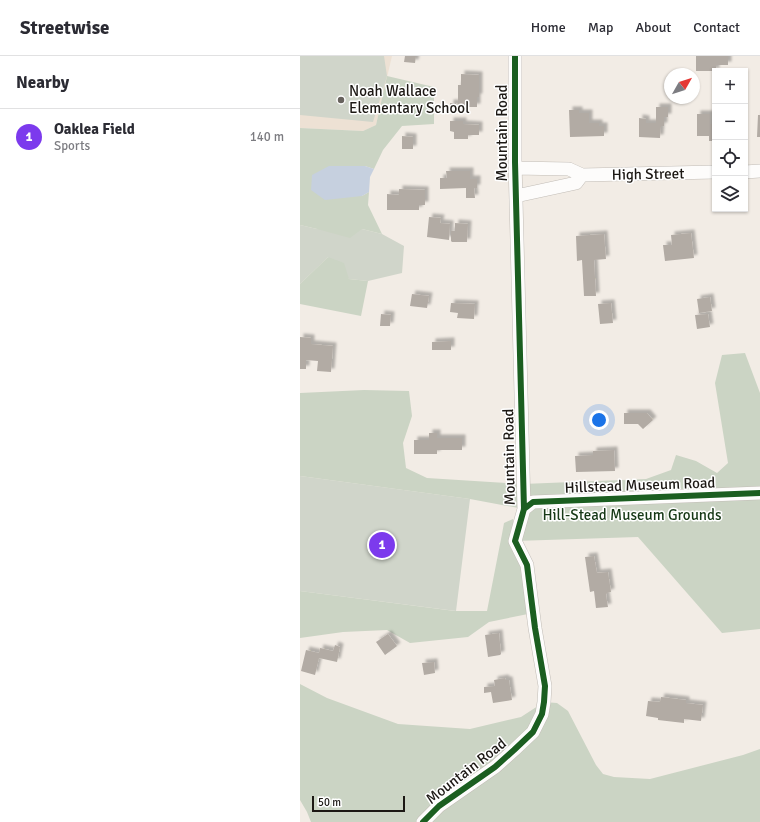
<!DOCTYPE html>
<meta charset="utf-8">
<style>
body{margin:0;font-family:Signika,sans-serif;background:#f2f2f3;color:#2b2b33}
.controls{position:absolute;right:12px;top:12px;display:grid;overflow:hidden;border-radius:0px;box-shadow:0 1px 3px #0004}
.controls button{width:36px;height:36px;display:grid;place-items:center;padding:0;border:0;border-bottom:1px solid #e1e1e2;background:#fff;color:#2b2b33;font:20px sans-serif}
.compass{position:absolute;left:364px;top:12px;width:36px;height:36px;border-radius:50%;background:#fff;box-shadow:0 1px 3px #0004;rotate:51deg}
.scale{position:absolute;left:12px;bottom:10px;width:93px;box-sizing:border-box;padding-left:4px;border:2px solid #1c1814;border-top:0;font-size:11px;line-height:14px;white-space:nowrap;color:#1c1814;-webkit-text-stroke:3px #fff;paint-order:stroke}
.you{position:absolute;left:299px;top:364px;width:14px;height:14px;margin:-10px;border:3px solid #fff;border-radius:50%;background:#1a73e8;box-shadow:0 0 0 6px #1a73e833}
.badge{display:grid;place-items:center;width:26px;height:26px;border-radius:50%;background:#7c3aed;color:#fff;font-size:13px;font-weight:700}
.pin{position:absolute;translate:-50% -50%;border:2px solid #fff;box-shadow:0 1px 4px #0006}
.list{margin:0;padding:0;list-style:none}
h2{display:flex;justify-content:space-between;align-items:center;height:52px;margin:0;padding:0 16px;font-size:17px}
h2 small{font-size:13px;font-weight:400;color:#7c7c81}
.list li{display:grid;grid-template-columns:26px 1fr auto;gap:12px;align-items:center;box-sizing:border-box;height:56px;padding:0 16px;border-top:1px solid #e1e1e2}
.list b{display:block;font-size:15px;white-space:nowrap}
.list p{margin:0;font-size:13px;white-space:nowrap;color:#7c7c81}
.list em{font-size:13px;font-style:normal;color:#7c7c81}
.icon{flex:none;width:22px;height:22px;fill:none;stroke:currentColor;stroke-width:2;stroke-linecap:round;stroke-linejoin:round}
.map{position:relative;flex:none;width:460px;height:766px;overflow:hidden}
header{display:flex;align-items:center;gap:24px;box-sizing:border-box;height:56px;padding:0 20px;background:#fff;border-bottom:1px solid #e1e1e2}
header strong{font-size:19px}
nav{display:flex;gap:22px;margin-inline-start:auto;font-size:14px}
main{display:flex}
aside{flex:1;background:#fff}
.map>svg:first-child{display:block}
.built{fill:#ede1d4}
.green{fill:#d0d5ca}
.forest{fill:#cbd4c4}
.water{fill:#c6d0df}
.building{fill:#b2aba4;filter:url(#shadow)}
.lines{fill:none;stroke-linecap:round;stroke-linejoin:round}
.minor-casing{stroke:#c2bdb7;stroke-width:14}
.minor{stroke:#fdfcfb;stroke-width:13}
.cycleway-casing{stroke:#fff;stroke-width:8}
.cycleway{stroke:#1b5e20;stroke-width:6}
.poi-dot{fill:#67625d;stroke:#fff;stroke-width:1.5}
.labels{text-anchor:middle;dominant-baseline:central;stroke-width:3;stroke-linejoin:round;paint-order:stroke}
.poi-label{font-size:15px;fill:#1c1814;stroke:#fff;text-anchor:start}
.street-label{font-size:15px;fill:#1c1814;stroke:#fff}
.park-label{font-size:15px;fill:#163816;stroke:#fff}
</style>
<header>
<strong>Streetwise</strong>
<nav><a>Home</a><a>Map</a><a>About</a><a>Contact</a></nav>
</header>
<main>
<aside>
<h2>Nearby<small></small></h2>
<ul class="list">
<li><span class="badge">1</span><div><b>Oaklea Field</b><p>Sports</p></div><em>140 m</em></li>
</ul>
</aside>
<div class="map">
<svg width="460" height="766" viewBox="0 0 460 766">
<defs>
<filter id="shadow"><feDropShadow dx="3.5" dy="-3.5" stdDeviation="1" flood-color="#0004"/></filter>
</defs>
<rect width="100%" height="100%" fill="#f2ece5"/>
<path class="built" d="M0,0H92L76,69L63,75L0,72Z"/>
<path class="green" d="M0,0H84L87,20L73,66L0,59Z
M0,169L17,173H62L82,178L104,190L102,217L68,225L49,223L28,201L0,228Z
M0,420L170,443L156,555L0,535Z"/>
<path class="forest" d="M87,20L134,31V68L102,70L83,94L74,113L65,110L62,140L69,136L68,149L82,178L62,173L50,182L17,173L0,169V72L63,75L76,69Z
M28,201L44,207L49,223L68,225L61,260L0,248V228Z
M445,297L460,337V573L422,577L338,481L215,485L233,557L189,566L168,581L110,587L87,574L43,576L0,582V535L155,555H187L202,478L204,467L213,463L215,484L224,453L170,443L0,420V337L64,334L109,335L112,360L103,387L106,412L127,422L223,428L346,423L371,414L376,399L396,405L417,417L428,407L415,327L422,299Z
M0,628L27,642L98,668L170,673L221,661L244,646L257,647L268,655L296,709L303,718L314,721L350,723L443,699L460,693V766H11L7,756L0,744Z"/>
<path class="water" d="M29,110H65L74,113L70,121L69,136L62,140L25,144L11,134L12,119Z"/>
<path class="building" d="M105,0H116L115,7L104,6Z
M396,0H428V9H416V15H396Z
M161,18L179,19V41H177V51H158V29H161Z
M150,47H156L157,52H150Z
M356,51H368V61H364V70H361L360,82L339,81V62L346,63V67H356Z
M269,54H279V57H289V67H299V70H304V80L270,81Z
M397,58H410V68H415V85H409V80H397Z
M458,59H460V81H457Z
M150,65H163V68L179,69V79H168V83H154V76L150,75Z
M102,80L113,81V93H102Z
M146,115H170V123H177V132H174L175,142H166V132L140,133V122H147Z
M99,133L125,134V149H119V154H87V138L99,139Z
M129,161L141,162L140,167L150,168L149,184L127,181Z
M155,167L168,168L167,186H152L151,185V175H155Z
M391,177L394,202L365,205L363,189H372L371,179Z
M304,178L306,203L294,204L296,240H284L282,204L277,205L276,180Z
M112,238L129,240L127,252L110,250Z
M410,241L412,255L399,257L397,243Z
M151,247L175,248L174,263L157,262L158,257L150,256Z
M311,247L313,267L300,268L298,248Z
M81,258L91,259L90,270H80Z
M408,258L410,271L397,273L395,259Z
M0,281L11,282V288L33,290L31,316L17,315L18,305L6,304V313H0Z
M151,285V294H132V286Z
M324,357H347L353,364L343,373L338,368H324Z
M129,377H137V382H162V394H137V398H114V384H129Z
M314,394L315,415L276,416L275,400L293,399V395Z
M294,500L297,517L308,516L311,536L307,537L306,539L308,551L296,552L294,535L290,536L285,501Z
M199,577L201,598L200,599L188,601L185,579Z
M88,578L97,590L85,599L76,586Z
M35,589L40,591L37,606L19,602L15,619L1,615L6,594L19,597L20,592L33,595Z
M134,606L135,617L124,619L122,607Z
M205,622L206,624H209L212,644L193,647L191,636L184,637V631L195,630L194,624Z
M361,641L386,644V647L403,649L401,665L384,663V667L358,664V662L346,660L348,645L360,646Z"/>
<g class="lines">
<defs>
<path id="minor" d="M215,112L269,113L282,119L415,116
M445,116L460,115
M216,140L276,127L282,119
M224,453L233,446L460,437
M123,766L139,750L195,711L214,694L233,676L242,658L244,646L245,630L235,572L227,509L215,485L224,453L215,106V0"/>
</defs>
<use href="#minor" class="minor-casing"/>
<use href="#minor" class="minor"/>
<defs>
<path id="cycleway" d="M224,453L233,446L460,437
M123,766L139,750L195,711L214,694L233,676L242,658L244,646L245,630L235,572L227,509L215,485L224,453L215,106V0"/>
</defs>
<use href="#cycleway" class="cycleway-casing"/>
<use href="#cycleway" class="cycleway"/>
</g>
<circle class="poi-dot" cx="41" cy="44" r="4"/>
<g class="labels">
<g class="poi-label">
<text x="49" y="35">Noah Wallace<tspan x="49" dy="17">Elementary School</tspan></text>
</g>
<g class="street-label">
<text transform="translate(202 77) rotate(-90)">Mountain Road</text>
<text transform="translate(348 118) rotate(-1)">High Street</text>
<text transform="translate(209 401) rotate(-91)">Mountain Road</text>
<text transform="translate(340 429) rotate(-2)">Hillstead Museum Road</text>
<text transform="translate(166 715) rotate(-38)">Mountain Road</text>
</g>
<g class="park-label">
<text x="332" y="459">Hill-Stead Museum Grounds</text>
</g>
</g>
</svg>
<div class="controls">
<button>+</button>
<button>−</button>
<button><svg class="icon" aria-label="locate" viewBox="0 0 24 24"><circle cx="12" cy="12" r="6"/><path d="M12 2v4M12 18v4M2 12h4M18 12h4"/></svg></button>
<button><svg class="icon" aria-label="layers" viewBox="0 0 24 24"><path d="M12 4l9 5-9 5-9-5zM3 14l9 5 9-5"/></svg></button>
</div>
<svg class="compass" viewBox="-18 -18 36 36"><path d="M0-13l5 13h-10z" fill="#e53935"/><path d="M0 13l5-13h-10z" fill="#7c7c81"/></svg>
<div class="scale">50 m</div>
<div class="you"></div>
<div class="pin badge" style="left:82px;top:489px">1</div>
</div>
</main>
